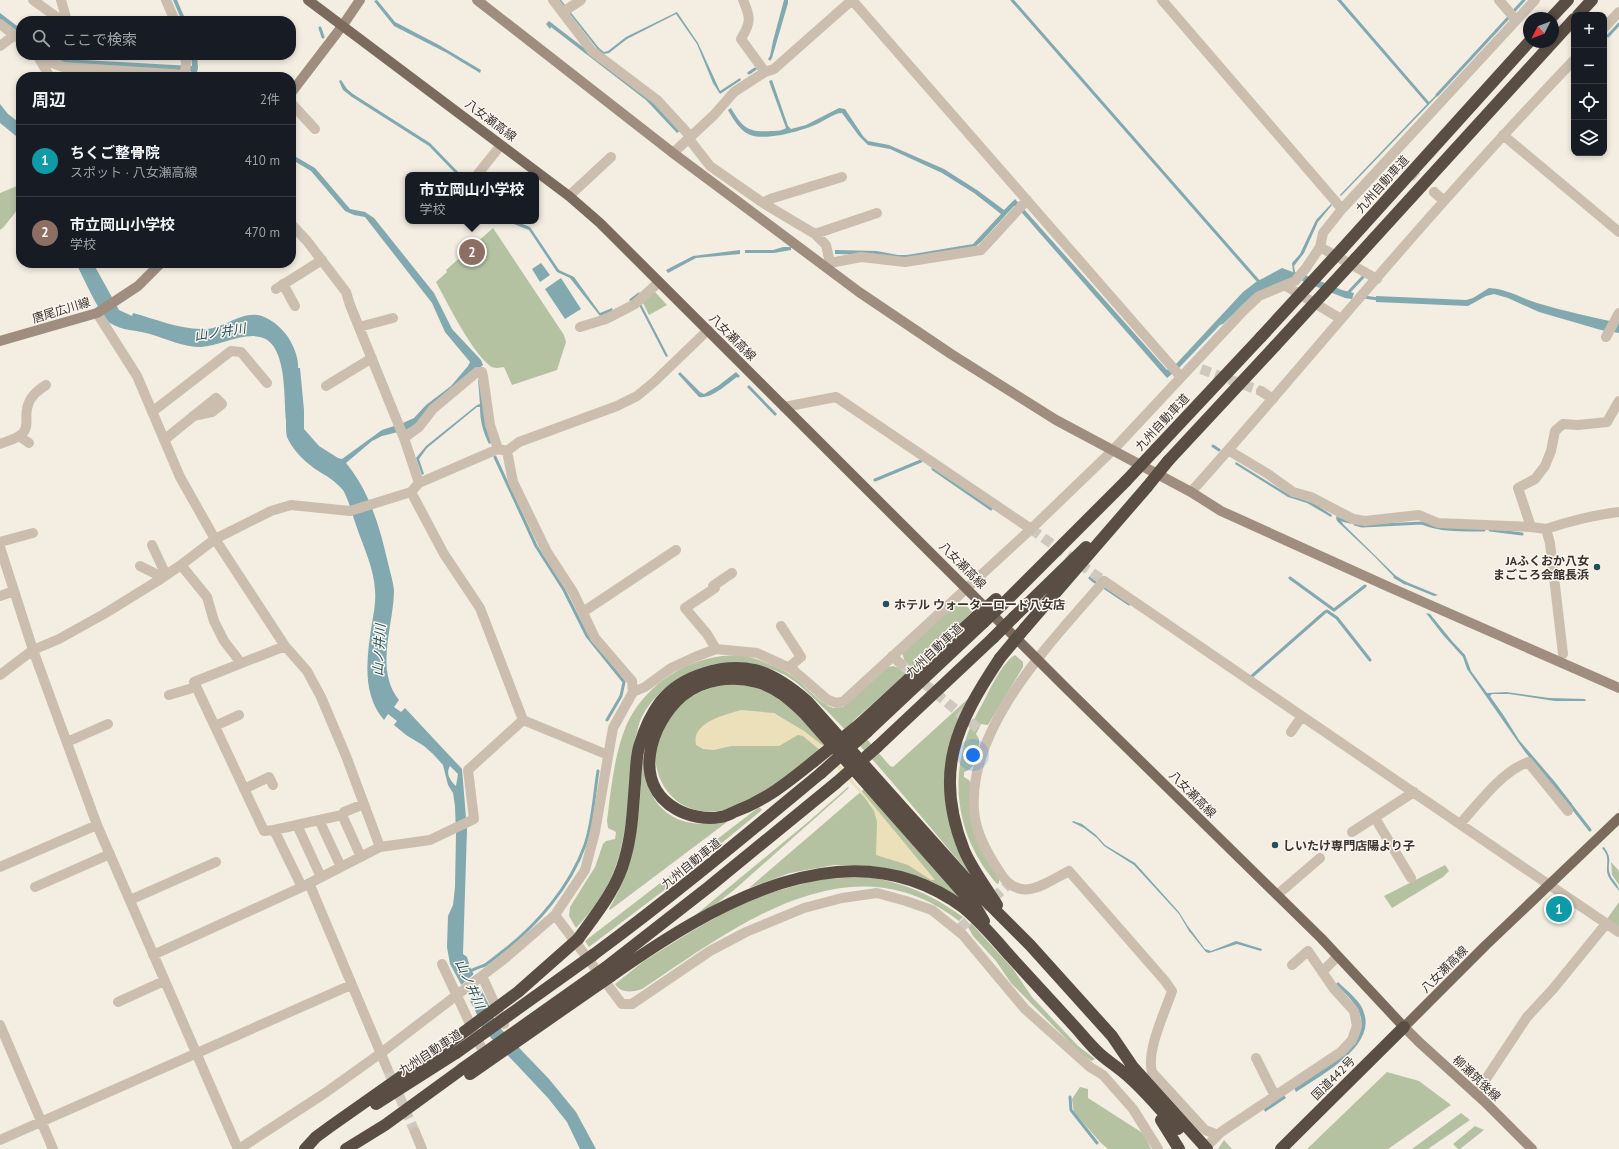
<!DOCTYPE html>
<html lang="ja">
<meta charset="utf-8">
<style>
body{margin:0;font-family:"PT Sans","Noto Sans JP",sans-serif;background:#242831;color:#f1f3f6}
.controls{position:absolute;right:12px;top:12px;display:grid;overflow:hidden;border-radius:8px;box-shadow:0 2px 6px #0003}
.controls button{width:36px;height:36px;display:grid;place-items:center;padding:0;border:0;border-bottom:1px solid #363941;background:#171b24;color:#f1f3f6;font:20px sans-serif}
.compass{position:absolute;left:1523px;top:12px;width:36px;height:36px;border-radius:50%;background:#171b24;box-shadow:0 2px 6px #0003;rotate:228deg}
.you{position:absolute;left:973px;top:755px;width:14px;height:14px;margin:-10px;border:3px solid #fff;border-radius:50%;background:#1a73e8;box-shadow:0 0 0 6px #1a73e833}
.badge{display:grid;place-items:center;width:26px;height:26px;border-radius:50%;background:#94aab0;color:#fff;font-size:13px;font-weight:700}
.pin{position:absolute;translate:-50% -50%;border:2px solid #fff;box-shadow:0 1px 4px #0006}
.popup{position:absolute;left:405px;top:172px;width:134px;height:52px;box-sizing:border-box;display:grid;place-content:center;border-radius:8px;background:#171b24;filter:drop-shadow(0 1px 3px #0005);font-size:13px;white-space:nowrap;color:#9ea1a6}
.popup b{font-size:15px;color:#f1f3f6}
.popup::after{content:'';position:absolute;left:50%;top:100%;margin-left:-8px;border:8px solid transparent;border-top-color:#171b24}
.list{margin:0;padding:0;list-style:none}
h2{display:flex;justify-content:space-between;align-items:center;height:52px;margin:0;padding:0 16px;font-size:17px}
h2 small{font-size:13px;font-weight:400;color:#9ea1a6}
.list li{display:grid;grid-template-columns:26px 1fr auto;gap:12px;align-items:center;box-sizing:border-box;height:72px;padding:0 16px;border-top:1px solid #363941}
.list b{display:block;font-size:15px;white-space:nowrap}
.list p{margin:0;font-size:13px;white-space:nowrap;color:#9ea1a6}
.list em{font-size:13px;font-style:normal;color:#9ea1a6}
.icon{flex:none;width:22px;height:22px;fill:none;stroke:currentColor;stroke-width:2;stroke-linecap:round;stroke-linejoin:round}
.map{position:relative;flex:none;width:1619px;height:1149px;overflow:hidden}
.search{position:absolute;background:#171b24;box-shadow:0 2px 6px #0003;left:16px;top:16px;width:280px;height:44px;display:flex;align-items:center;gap:10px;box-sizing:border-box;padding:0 14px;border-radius:16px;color:#9ea1a6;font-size:15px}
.panel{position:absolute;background:#171b24;box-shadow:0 2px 6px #0003;left:16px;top:72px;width:280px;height:196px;border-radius:16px}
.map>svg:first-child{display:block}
.green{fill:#b4c2a2}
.sand{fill:#ece0bb}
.water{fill:#82a9af;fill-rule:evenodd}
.pier{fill:#f3ede2}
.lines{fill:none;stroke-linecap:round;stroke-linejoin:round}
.stream{stroke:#82a9af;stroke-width:3}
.street-tunnel{stroke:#cec8be;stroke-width:10;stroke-dasharray:10 5;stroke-linecap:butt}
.street{stroke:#cbbeae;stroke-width:10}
.secondary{stroke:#9f8e7f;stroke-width:10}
.primary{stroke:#7b6a5e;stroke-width:10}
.highway{stroke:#5a4d43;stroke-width:12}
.highway-bridge{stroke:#5a4d43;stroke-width:12}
.poi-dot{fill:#23515a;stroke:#faf6ef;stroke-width:1.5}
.labels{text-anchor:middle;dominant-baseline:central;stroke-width:3;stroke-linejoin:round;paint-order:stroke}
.street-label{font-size:12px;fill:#3a322c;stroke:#faf6ef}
.poi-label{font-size:12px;font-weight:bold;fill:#3a322c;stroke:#faf6ef;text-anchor:start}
.water-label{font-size:13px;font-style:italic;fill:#23515a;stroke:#faf6ef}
</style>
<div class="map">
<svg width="1619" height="1149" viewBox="0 0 1619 1149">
<rect width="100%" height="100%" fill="#f3ede2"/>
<path class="green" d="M17,186C26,198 19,208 11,218C7,222 5,227 0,230V193Z
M493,228L564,335L566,342L557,370L512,385L504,367C499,368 493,369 489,365C470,349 448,304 436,282L447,272L446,270Z
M654,291L667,305L649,315L642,301Z
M954,603H962L973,611L918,663L852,722L890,766L893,767L970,697L946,796L987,894C950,852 916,809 879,767C862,748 845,729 827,711C814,699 801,684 785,675C756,660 720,658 691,672C669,682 644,703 638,728C631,753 631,778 628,803C623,856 613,889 576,928L569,916L570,907L595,867L603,844L606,841L615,839L616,832L608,828L607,821C611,789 614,756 626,726C643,688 681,661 722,656C727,656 732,655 737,655C754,657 771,664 786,672C800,679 821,706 834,708C837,708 840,707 843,707L888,667L893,666L899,668L905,662L902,653Z
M1015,655L1023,662V667L988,725L981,724L976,734L979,739C979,751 978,768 964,772V777L969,780L971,784L970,807L999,878V883L997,884C959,841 948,784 969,730C974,719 980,708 986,697C991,686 1005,660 1015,655Z
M740,684C745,685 751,685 755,687C784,697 806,723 826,745C807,760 789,776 768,790C761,794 752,798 744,801C738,804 731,809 724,810C685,819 654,791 655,751C655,745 660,737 663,732C678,697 704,685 740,684Z
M644,756C645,765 645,775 647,783C660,822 692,828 727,822L610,910L609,909C636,864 640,814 642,763Z
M848,787L849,788L734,890L716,904L687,922L808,822Z
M864,789L965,903L921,878L871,866L834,865L790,873L749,888Z
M759,807L762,810L667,888L589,947L585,941Z
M1611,862L1619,871V885L1612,875Z
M1445,865L1449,871L1443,877L1392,908L1384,896Z
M868,877C906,883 932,895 963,917L959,921C850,836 735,927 642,989C633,992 621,994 615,984L644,961L692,931L735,907L766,894L820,879Z
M1619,902V927L1607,919Z
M971,923L1013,969L1032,997L1078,1046L1095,1059L1092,1061L1081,1054L1011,983L996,961L973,936L968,927Z
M1387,1072L1419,1081L1451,1105L1388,1149H1307Z
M1080,1087L1088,1089V1098L1141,1132L1146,1138L1151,1149H1108L1100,1142L1074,1112L1072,1099Z
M1461,1113L1470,1120L1428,1149H1412Z
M1475,1126L1484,1130L1460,1149H1458L1453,1144Z
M1224,1140L1232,1149H1218Z"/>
<path class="sand" d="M741,710L774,713L804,731L826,748L935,880H931L908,865L876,855L877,822L874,811L865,798L822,752L803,736L798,735L779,746H731L714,750L703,749L696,745C691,722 725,715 741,710Z"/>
<path class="water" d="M173,0H177L186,21H182Z
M377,0L395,22L439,45L481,70L480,73L447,53L394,26L374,1Z
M559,0H561L599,48L604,52L608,51L626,37L677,12L698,43L720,91L740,78L741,80L720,94L713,83L697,44L676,14L627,39L609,53L603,54L599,51Z
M784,0H788V3L772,58L770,61L768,59L770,56L773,41Z
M1337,0H1341L1429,102L1439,92L1440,93L1341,196L1340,195L1427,104Z
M0,13L21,29V35L0,19Z
M549,21L654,102L681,130L677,133L646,100L551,27L550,29L546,24Z
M48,55H54L65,59L192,66L191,55H197L198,68L196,77H190L191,71L66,63Z
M341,80L347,89L353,94L430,143L461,175H457L429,146L352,97L343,90L339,81Z
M772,80L788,126L791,129L806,125L839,108L845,109L863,136L868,141L889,145L944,169L977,190L1004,210L1015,199L1167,370L1177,363L1243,292L1256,282L1282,268L1293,272L1292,263L1300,254L1316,220L1331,204L1332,205L1318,222L1304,253L1294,266L1295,272L1297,273L1293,279L1252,296L1223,324L1220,325L1178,369L1167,378L1016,206H1014L981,242L975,247L907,258L877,255L835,254V250H837L877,251L898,255H907L973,244L1001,214L974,193L942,173L890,149L868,145L859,136L842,113C834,113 824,121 817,124C802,131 763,142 748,134C739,129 733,119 728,110L731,108C742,127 748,133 771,131C776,131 782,131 786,128L770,84L769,81Z
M0,104L8,114L21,124V140L0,123Z
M291,154L315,168L350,209L365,212L374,218L434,293L452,329L481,360L483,365L423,420L406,430L382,436L372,441L346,463C370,492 380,528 388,563C390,572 393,581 394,590C394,625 374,669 399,700L394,707L401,712L405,708L462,769L467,830L463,954L467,957L470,967L489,1005L492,1015L502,1030L549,1079L576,1112L596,1149H580L567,1122L548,1098L517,1065L492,1039L482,1027L475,1010L450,964L447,947L448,916L453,905L455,887L456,834L455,806L453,793L448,785L443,765L433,754L424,746L406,735L394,725L397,721L388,714L384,720C361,693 367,656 372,623C374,612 376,601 375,590C374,568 363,546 356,525C352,514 350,504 345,494C344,490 340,487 337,484C329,476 318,472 310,465C302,459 291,447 287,437C286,433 286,426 286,421C284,400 286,366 274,347C259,323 223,346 201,347C183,347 167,339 150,334C137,330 122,331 110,323C100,315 82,275 76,263H93L119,310L132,316L133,313C155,319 182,330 204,329C228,329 246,304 270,320C277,324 283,330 288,337C293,345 299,358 298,368H300L304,410V429L319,446L338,458L342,459L382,430L403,423L414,418L426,405L451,386L468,366L470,362L445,332L432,303L365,217L354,215L345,211L311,171L291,159ZM450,766L458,774L456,786C451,781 445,774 450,766Z
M506,221H515L530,227L559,270L574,277L600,313L612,308L613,311L600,316L570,278L557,272L529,230Z
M783,247H791V250L774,253H745V250H773Z
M740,250V254L696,258L668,273L666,270L693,256Z
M541,263L550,275L540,282L532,269Z
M1305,275L1342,290L1354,293L1352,299L1345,298L1302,281Z
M561,278L581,309L565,319L545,289Z
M1489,288C1507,289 1521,298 1537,303C1564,311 1591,317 1619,323V333L1601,330L1539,312L1508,298L1494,294L1486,296L1468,306L1376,302V296L1466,300L1473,298Z
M641,304L668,356L666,357L639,305Z
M680,372L700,392L704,394L718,386L736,372L740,376L738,378L737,377C727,384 712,399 699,397L678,374Z
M478,379L481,383L493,442L489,444C483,432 480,421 480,407H477L427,448L419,459L424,474L422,475L416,458L426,446L477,405L480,404Z
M749,385L777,414L775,416L747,387Z
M1236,462L1288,494L1315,504L1332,515L1331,517L1307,503L1288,497L1235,464Z
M1336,516L1340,518V520L1344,525L1398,578L1397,580L1375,557L1337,521Z
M1404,581L1438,595L1434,596L1402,583Z
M1426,613L1430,614L1452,641L1465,655L1471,671L1487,693L1506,692L1549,698L1585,699L1586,701H1555L1509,694H1492L1490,696L1504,716L1519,740L1555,782L1572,804L1570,806L1525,752L1467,669L1463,657L1443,635Z
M1073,821L1082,824L1096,835L1105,845L1135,863L1179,912L1187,925L1205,949L1211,951L1236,941L1262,949L1261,951L1237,944L1209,953L1206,952L1189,931L1179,914L1134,865L1104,846L1097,838L1084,828L1072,822Z
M1604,847C1614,861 1606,863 1610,874C1612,881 1619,884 1619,891C1615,885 1606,877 1607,869C1607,859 1609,856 1602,848Z
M1338,982C1347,991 1361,1001 1364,1013C1376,1047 1319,1076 1296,1092L1294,1088L1357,1040C1370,1014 1352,1001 1336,984Z
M1284,1095L1286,1098L1265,1112L1264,1109Z"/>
<path class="pier" d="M475,973L483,988L468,1000L460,986Z"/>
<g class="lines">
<path class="stream" d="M1012,0L1260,283
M1513,12L1524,0
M320,28L323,37
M1608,36L1619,24
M749,73L755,69
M1437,95L1509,17
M1347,294L1363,277
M1364,297L1378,299
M631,300L639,294
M1213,446L1219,450
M495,457L536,546L564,590L587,636L624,682L621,696L607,720
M933,469L991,509
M875,480L921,461
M1338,519L1350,522
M1355,524L1362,526L1422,523C1442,531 1464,530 1484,530
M1490,530L1522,534
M1395,577L1405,583
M1090,578L1095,582
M1290,578L1334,610
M1105,588L1129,604
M1334,610L1365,586
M1251,677L1325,612L1327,611L1337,618L1370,660
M1569,803L1590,830
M468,972C474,969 480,967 485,965C491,961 497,956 502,952C537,925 570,887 585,845C593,822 594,795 598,771
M1070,1097L1071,1110L1097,1143"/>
<path class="street-tunnel" d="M1398,161L1434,192
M1201,369L1261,391
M1031,529L1104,581
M901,664L981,731
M960,928L1010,883
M387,1068L415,1132"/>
<path class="street" d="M33,0L62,21
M61,0L67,21
M166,0L175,21
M553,0L592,51L657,100L691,137
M743,0C751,18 751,22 741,39L765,72
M852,0L1181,377
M1162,0L1342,209
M1499,0L1516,20
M563,12L581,0
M0,24L21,40
M1604,28L1619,12
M0,46L15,35
M37,55L50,77
M41,55L50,62L63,67L186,75
M184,55L186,62L185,77
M291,103L315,129
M1503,135L1619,232
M689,139L710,166L763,203L815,234L826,245L830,263
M673,153L714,115L734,92L765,72L774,69L852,0
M477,175L497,150
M1434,192L1444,201
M569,196L611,157
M763,203L770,199L842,177
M291,224L307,241L346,292L350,305L404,438L419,483
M815,234L877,213
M1320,247L1377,279
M828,268L830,263L861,257L905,262L981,250L1027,200
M283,284L295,306
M1286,286L1341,319
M276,289L322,260
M97,313L137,376L180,477L215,539L285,646L307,671L321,697L346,756L380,847
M359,327L393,318
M580,327L606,319L635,304L659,282
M1606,337L1619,313
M326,386L372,358
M1261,391L1273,399
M784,407L836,397L1031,529
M152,412L231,351L241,352L267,383
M19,436L29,443
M404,438L419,427L433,409L477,372H482L483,376L490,425L498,449
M164,440L216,398L222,404L212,412L193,416
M0,444C7,441 17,439 23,433C29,426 25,417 27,409C29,397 37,391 46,385
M1228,450L1268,474L1293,492L1311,497L1353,519L1365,521L1419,515L1438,523L1531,527L1518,488L1535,479L1545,466L1551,451L1555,431L1563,424L1578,425L1607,422L1619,401
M507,451L513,482L547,552L573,592L595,638L632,681L633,692
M1191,492C1277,396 1359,296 1445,200C1487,153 1530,106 1574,60
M1531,527L1546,529L1550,543L1563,654
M1546,529C1570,521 1593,515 1619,512
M0,542L33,533
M152,545L166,575
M0,547L33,650L97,825L238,1149
M181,565L207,597L214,621L224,641L241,663
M140,566L162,577
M0,596L14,591
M583,612L676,550
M781,626L801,657L789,667
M285,646L194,682L264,831L274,830L302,887
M716,649L707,634L685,608L715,588L713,586L732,573
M892,656L901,664
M0,675L33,650L59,639L104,614L159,580L181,565L215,539L271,511L291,505L350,511L411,492L419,483L498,449L507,451L519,442L617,406L637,396L654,382L708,330
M169,695L196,687
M523,720L608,755
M215,726L239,715
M1291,732L1302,716
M67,742L108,724
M244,789L269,777L273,785
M342,815L344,812L364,804
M1375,818L1411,878
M319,820L341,867
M1460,824C1479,803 1501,772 1528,762L1568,811
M297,825L321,877
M274,830L342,815L361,857
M1352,832L1414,792
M0,867L97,825
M309,883L387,1068
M35,887L110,854
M1277,895L1320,858
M130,900L216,862
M555,915L622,1004H632L710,951L746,932L804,908L842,898L877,893L906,901L932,910L963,935L1025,1009L1090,1067L1103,1075L1133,1109L1158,1149
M153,955L302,887L380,847L430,840L474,819L468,770L523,720L480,608L444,554L411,492
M442,964L481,1047
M1322,972L1337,957
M482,976L504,1024
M118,1002L164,981
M0,1025L53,1149
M1256,1058L1275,1096
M1476,1094L1527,1017L1553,989L1606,924
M415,1132L422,1149
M1218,1135L1205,1130L1152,1072C1146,1051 1165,1012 1172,991L1165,981L1069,871C1044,884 1019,905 999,871C987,853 975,832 974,810C968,726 1053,640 1104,581L1514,861L1619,932
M0,1140L351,985
M1209,1144L1221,1132L1341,1052L1352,1040L1357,1026L1354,1011L1334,989L1308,951L1292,965
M239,1149L325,1093L381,1053L504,959L555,915L585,870L595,832L613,728L633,692L645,687L671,668L695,657L716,649L757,653L792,669L828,700L837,703L844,701L1031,529L1113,450L1244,310L1259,296L1295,281L1306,268L1320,247L1323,233L1342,209L1535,0"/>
<path class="secondary" d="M477,0L673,153L859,292L951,354L1056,420L1191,492L1221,511L1389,587L1619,688
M291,93L343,25L360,0
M0,341L97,313L138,286L161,263
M1404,1027L1419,1042L1485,1102L1532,1149"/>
<path class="primary" d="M308,0L569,196L600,223L1067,689L1321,938L1404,1027L1486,945L1619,818"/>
<path class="highway" d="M1578,15L1592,0
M1551,18L1568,0
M1342,249L1529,42
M1356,258L1574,19
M1156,449L1261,337
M1168,461L1275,346
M1002,605L1126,481
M1014,617L1086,547
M1025,628L1147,487
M860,724L976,617
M867,732L983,623
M877,747L993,638
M813,762C787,783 766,800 734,812C730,814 725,817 720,817C707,820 688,816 676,809C631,783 650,724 682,696C702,679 733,675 757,682C776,687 790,700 804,713L964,894L975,906L984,921
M997,905C986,887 972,869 964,850C933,772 956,724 1000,658
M578,939C596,914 617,889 625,858C632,834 633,808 635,783C636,771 636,758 639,747C644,730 651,714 661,701C682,675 724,663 755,670C775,675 792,688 807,701L985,900L1030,945L1112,1036L1133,1067L1207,1149
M593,955C672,897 746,835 821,773
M605,968L710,886L836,783
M611,976C711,906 848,821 964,908C981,922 996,940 1010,956C1032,980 1054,1004 1076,1028C1084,1037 1091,1046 1100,1054C1109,1062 1120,1069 1130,1078C1147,1093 1162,1112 1178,1129
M376,1104L456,1053
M1161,1120L1179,1149
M305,1149L316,1137L331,1126L449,1043
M346,1149L385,1125L462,1069
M1281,1149L1404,1027"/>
<path class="highway-bridge" d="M1261,337L1342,249
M1275,346L1356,258
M1126,481L1156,449
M1147,487L1168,461
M976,617L996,599
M983,623L1002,605
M993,638L1014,617
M1000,658L1025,628
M813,762L860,724
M821,773L867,732
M836,783L877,747
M449,1043L518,992L578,939
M456,1053L593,955
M462,1069L605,968
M470,1074L611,976"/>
</g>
<g class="poi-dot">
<circle cx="1597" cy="567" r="4"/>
<circle cx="886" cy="604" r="4"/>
<circle cx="1275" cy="845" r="4"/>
</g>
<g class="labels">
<g class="street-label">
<text transform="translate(491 120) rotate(37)">八女瀬高線</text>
<text transform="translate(1382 184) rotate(-48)">九州自動車道</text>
<text transform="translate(61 310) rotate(-17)">唐尾広川線</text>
<text transform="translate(733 337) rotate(45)">八女瀬高線</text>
<text transform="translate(1162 422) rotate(-47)">九州自動車道</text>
<text transform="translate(963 565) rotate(45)">八女瀬高線</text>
<text transform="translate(934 650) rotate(-43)">九州自動車道</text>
<text transform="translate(1193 794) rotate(45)">八女瀬高線</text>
<text transform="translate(691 863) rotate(-39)">九州自動車道</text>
<text transform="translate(1444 969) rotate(-45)">八女瀬高線</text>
<text transform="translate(430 1052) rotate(-33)">九州自動車道</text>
<text transform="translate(1333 1078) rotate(-45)">国道442号</text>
<text transform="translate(1477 1078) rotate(43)">柳瀬筑後線</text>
</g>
<g class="poi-label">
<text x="1589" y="560" text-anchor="end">JAふくおか八女<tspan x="1589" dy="14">まごころ会館長浜</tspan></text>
<text x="894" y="604">ホテル ウォーターロード八女店</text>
<text x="1283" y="845">しいたけ専門店陽より子</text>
</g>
<g class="water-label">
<text transform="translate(220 332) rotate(-9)">山ノ井川</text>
<text transform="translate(379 650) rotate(-87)">山ノ井川</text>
<text transform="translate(470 984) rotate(66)">山ノ井川</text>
</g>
</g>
</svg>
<div class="controls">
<button>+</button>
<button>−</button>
<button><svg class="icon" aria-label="locate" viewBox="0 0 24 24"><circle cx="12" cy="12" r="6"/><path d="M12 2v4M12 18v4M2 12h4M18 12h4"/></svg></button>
<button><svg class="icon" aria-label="layers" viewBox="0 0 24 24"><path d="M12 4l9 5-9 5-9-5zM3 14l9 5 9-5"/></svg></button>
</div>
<svg class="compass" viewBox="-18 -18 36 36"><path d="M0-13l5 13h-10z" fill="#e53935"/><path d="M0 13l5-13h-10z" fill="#9ea1a6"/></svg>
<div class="you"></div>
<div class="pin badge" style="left:1559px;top:909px;background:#0f9aa8">1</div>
<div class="pin badge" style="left:472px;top:252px;background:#8d6e63">2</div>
<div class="popup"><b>市立岡山小学校</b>学校</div>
<div class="search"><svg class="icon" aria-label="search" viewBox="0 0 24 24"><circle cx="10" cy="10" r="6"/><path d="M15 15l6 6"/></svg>ここで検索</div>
<section class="panel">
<h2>周辺<small>2件</small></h2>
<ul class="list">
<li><span class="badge" style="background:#0f9aa8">1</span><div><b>ちくご整骨院</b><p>スポット · 八女瀬高線</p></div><em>410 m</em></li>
<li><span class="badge" style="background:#8d6e63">2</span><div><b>市立岡山小学校</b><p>学校</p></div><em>470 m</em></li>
</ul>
</section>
</div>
